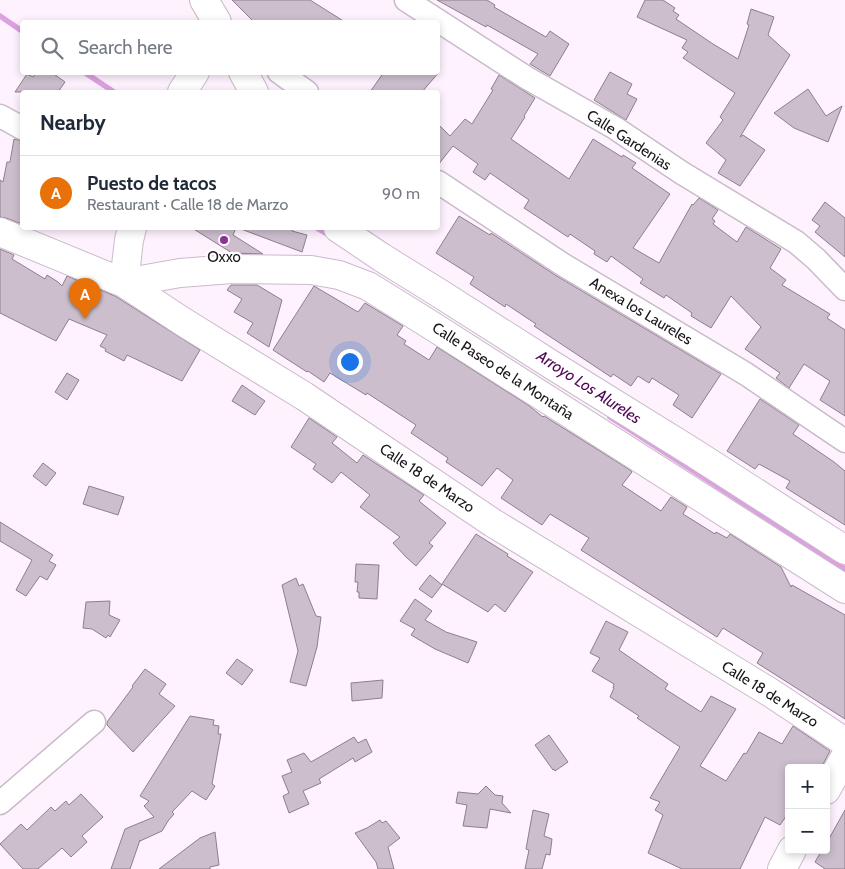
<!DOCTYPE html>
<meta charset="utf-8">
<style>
body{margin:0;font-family:Cabin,sans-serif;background:#f6f6f7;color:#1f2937}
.controls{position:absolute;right:15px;bottom:15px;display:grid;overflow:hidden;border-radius:5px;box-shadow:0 2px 8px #0003}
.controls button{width:45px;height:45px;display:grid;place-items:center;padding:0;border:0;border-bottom:1px solid #e0e1e3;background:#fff;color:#1f2937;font:25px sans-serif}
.you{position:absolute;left:349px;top:361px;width:18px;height:18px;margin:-12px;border:4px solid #fff;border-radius:50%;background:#1a73e8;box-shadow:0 0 0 8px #1a73e833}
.badge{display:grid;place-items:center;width:32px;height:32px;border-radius:50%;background:#903099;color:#fff;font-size:16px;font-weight:700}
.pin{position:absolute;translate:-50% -41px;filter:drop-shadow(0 1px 2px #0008)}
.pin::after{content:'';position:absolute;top:26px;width:18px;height:15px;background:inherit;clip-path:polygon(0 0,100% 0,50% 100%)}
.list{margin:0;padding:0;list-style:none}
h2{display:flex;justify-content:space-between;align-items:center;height:65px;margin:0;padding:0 20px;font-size:21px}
h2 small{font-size:16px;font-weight:400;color:#747a83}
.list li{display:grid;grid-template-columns:32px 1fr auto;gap:15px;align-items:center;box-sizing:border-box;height:75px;padding:0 20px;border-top:1px solid #e0e1e3}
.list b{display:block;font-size:19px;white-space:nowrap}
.list p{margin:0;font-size:16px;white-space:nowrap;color:#747a83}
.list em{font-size:16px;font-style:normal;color:#747a83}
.icon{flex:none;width:28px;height:28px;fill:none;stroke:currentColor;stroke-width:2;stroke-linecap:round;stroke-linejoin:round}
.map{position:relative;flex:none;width:845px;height:869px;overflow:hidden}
.search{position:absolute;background:#fff;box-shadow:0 2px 8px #0003;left:20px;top:20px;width:420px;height:55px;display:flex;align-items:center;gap:12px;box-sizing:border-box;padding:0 18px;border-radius:5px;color:#747a83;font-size:19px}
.panel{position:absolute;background:#fff;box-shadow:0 2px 8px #0003;left:20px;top:90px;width:420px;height:140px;border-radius:5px}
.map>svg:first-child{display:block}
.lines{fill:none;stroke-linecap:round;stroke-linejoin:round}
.stream{stroke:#dca1e0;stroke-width:5.5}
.building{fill:#ccbecd;stroke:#8d7f8d}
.street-casing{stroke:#c9bbca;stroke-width:25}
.secondary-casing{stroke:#c9bbca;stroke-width:30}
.street{stroke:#fff;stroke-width:22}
.secondary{stroke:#fff;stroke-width:28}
.poi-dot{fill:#903099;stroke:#fff;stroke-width:2}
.labels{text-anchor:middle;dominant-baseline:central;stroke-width:4.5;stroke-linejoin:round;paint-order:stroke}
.street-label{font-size:15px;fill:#1a151a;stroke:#fff}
.poi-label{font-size:15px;fill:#1a151a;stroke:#fff}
.water-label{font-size:16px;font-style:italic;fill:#510758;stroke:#fff}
</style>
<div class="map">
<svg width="845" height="869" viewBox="0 0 845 869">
<rect width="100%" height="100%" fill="#fef2fe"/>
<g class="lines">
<path class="stream" d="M0,16L22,31
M84,72L114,92
M317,228L331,236
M610,417L845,569"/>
</g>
<path class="building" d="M232,0H310L345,22H254Z
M437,0H487L495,5L494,7L546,37L550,31L569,44L550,76L530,64L538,54L487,25L486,27Z
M645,0H663L675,8L673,11L679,15L676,19L713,44L738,59L749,25L747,24L751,9L774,17L768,35L790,55L740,137L743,135L765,150L740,186L718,173L726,160L706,143L723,120L720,117L735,93L683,58L688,52L682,48L687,40L637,17Z
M36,72H51L65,82L58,92H15L27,74L33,77Z
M384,72H439L422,92H370Z
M610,72L632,84L627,94L637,99L626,120L594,100Z
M499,75L535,98L524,116L525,117L511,139L569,179L593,139L622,157L623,155L636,163L632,168L670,194L633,248L659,263L692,204L693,205L699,198L718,210L712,219L715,221L713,224L737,242L746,227L781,249L770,268L786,280L782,285L830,314L827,318L845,330V416L820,400L830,381L804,364L789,388L776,378L780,373L745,349L761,327L731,296L711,328L691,316L692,313L666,295L664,298L640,283L643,279L611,256L607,262L594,254L595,251L570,234L568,237L524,208L529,200L490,173L485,180L473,172L478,164L453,146L438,165V124L450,136L465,119L472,124L493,90L491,89Z
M808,89L826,116L842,106L828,142L794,128L774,113Z
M14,139L22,141V224L6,218L0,217V180L3,182L7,162H10Z
M825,202L845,218V257L815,232L820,226L812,220Z
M459,216L490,235L491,233L555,275L721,374L692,418L673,405L679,395L652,378L649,383L638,376L631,386L613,374L611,377L534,326L536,324L506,304L505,307L470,284L474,277L436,253Z
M192,228H236L233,235L263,254L232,253Z
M241,228H293L292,231L307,235L302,252L241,229Z
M0,249L14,255L12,259L45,279L47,275L58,282L62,286L67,276L115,296L200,350L182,381L127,355L124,361L105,351L106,349L100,346L107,335L69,319L56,341L0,313Z
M231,285H257L282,300L269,347L247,333L253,323L234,312L242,299L227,290Z
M314,286L358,312L365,303L403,326L397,335L406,341L404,344L429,360L437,347L528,405L543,417L544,416L630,470L632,472L622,485L661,511L671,497L687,507L683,514L715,534L716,532L727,538L730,534L781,567L791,587L792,585L845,615V719L757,663L763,653L723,628L717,637L581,550L589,538L550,514L542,525L501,498L513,480L497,468L482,486L446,462L448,458L411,433L416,425L367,393L366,395L330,373L324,382L308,371L307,372L273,350Z
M67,373L79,380L67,400L55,392Z
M242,385L265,401L255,415L232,401Z
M760,399L799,425L793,434L834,462L845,471V525L786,488L790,481L759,464L755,469L727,451Z
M309,418L337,437L332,443L357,463L363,455L424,495L419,501L446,523L429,543L433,546L416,566L406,557L393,543L400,537L360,507L370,495L341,472L332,483L313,469L316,464L291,447Z
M43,463L56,473L46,486L33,476Z
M89,486L124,497L118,515L83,504Z
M0,522L53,555L49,561L56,565L47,580L40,576L26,596L16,590L32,560L0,541Z
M476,534L508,554L507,556L533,572L505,612L495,604L488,612L442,584Z
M356,564L379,565L377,599L359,598V592H357L358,582H355Z
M430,575L442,585L432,598L419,589Z
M296,578L299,586L303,584L316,616L321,617L317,647L306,686L290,682L298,651L282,585Z
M415,599L432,611L425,620L446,632L477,642L468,663L435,649L411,635L415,629L400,621Z
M110,601L109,615L120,620L110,637L108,635L106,638L92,629L83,628L86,602Z
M606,621L628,632L619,650L668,684L665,689L701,712L711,696L736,709L700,766L726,781L744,753L746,754L759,732L782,744L793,726L830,751L821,768H789V812L780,825L765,817L740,869H682L648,853L663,815L655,810L660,802L650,798L680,747L637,718L639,716L610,697L614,688H613L614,684L592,671L600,658L590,653Z
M237,659L253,670L242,685L226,673Z
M145,669L166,684L159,694L175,706L133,752L107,725V722L133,687L132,686Z
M383,680L382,698L352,701L351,683Z
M190,716L214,720L213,725L219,726L218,734H221L212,784L215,786L206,800L192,791L172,812L174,814L168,821L162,831L140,841V840L130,869H111L125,829L154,817L144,806L149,801L140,796Z
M549,735L568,762L555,771L554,769L553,770L535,745Z
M354,737L358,743L366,739L372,752L355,762L353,758L319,779L321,783L303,791L309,804L289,813L283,796L289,793L282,776L292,772L287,760L304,753L311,762Z
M486,786L495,795L503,796L502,803L511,813L490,809L487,828L463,826L467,805L456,803L458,792L478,794Z
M81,794L103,817L82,836L87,842L71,857L62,848L38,869H23L0,844L21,824L27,830L51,807L55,811L66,801L69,805Z
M533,810L549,814L544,836L552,839L550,855L546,854L542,869H525L529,850L526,849Z
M845,810V869H825L815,862L822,850H826V844Z
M380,820L382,823L386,821L400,838L388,847L394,869H378L376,862L355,833L367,828Z
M215,832L219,865L210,867V869H159L200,838Z"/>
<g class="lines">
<defs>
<path id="street" d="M406,0L527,78L615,128L682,173L796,242L816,259L845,289
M279,72L307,92
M0,116L22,128
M438,182L562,264L746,374L845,441
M0,803L94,722"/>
<path id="secondary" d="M204,0L217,22
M243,72L254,92
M182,92L195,72
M338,228L381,257L439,293L552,365L694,453L845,550
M0,232L124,283L185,323L304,396L493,523L771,693L845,742
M124,283L180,273L232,269L311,270L339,275L368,286L426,322L845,589
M124,283L129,240L132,228
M826,790L845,757
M782,869L792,850"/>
</defs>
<use href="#street" class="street-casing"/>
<use href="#secondary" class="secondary-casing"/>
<use href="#street" class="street"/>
<use href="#secondary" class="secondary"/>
</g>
<circle class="poi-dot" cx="224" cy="240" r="5"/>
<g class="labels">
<g class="street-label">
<text transform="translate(629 140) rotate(33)">Calle Gardenias</text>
<text transform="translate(641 311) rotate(31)">Anexa los Laureles</text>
<text transform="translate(503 371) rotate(33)">Calle Paseo de la Montaña</text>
<text transform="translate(427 478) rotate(34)">Calle 18 de Marzo</text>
<text transform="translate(770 694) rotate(32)">Calle 18 de Marzo</text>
</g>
<g class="poi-label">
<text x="224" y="257">Oxxo</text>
</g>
<g class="water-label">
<text transform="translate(589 387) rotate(33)">Arroyo Los Alureles</text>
</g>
</g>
</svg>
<div class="controls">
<button>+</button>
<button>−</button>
</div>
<div class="you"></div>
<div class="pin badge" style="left:85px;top:319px;background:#e8710a">A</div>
<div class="search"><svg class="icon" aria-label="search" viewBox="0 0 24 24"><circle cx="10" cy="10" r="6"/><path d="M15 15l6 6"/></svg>Search here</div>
<section class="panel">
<h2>Nearby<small></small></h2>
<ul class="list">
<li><span class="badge" style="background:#e8710a">A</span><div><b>Puesto de tacos</b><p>Restaurant · Calle 18 de Marzo</p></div><em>90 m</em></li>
</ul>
</section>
</div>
